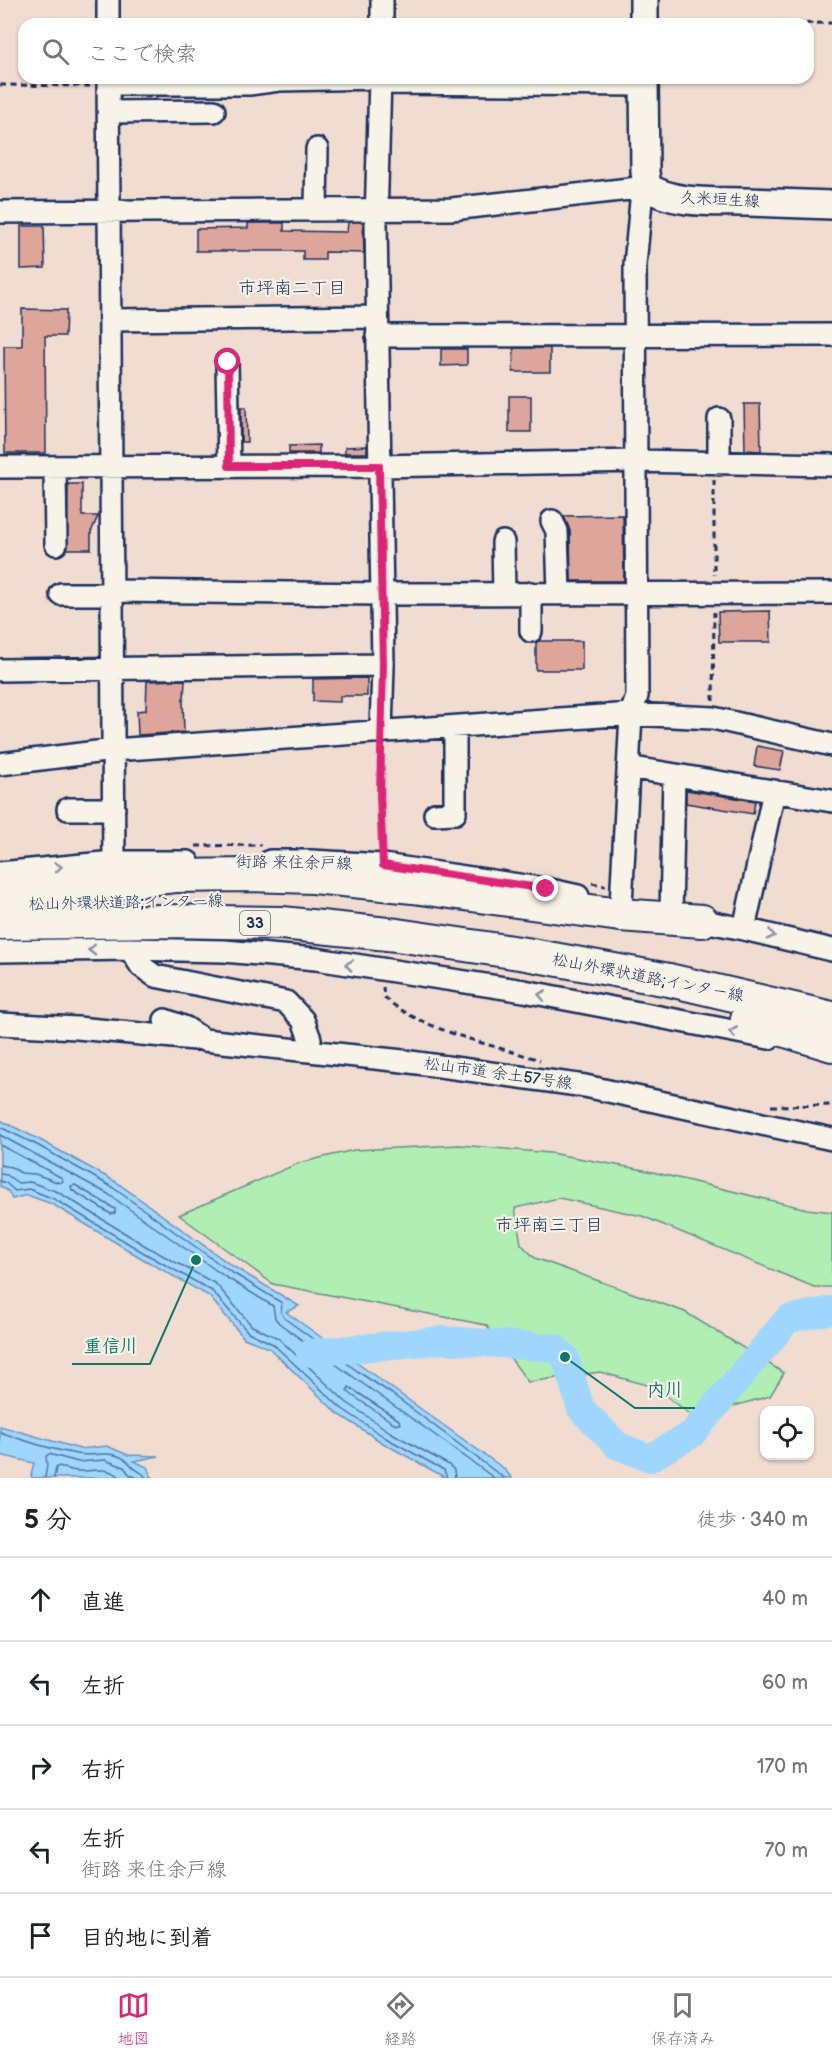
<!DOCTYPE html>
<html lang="ja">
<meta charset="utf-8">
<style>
body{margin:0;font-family:"Balsamiq Sans","Klee One",sans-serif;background:#f2f2f2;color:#202124}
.controls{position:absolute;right:18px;bottom:18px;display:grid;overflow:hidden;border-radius:12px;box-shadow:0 2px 4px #0004}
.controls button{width:54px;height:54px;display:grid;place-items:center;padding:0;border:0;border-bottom:2px solid #e0e0e0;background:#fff;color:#202124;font:30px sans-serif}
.stop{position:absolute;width:18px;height:18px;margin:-14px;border:4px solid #db2777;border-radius:50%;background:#fff}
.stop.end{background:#db2777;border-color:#fff;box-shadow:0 2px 6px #0008}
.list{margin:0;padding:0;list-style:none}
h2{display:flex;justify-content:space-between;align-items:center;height:78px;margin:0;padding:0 24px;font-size:26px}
h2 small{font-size:20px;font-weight:400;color:#757577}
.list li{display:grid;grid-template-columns:39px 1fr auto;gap:18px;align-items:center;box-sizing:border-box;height:84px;padding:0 24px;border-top:2px solid #e0e0e0}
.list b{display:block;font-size:22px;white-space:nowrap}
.list p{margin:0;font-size:20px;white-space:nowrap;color:#757577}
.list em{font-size:20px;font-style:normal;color:#757577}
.icon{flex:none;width:33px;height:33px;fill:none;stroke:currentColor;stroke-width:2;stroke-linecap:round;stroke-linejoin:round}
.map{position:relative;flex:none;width:832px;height:1478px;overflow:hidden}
.search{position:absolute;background:#fff;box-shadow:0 2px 4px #0004;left:18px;right:18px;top:18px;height:66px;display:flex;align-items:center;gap:15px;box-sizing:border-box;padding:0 21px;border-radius:18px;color:#757577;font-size:22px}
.sheet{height:498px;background:#fff}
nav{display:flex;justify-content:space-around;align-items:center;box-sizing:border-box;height:84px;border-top:2px solid #e0e0e0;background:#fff;font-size:16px;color:#757577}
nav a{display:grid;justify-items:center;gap:3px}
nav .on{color:#db2777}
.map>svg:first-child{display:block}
.green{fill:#b1eeb4;stroke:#668e89;stroke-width:1.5}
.water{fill:#9fd6fe;stroke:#6a93be;stroke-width:1.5}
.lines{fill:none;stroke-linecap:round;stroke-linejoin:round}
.shore{stroke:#50729e;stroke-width:1.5}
.river{stroke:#9fd6fe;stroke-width:28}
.building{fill:#dea59a;stroke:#1b2f5e;stroke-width:1.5}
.minor-casing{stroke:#1b2f5e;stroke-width:26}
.major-casing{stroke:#1b2f5e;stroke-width:32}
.highway-casing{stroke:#1b2f5e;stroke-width:36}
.path{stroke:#1b2f5e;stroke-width:3;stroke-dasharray:6 4.5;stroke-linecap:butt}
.minor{stroke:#f7f3e8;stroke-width:21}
.major{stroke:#f7f3e8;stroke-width:27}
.highway{stroke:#f7f3e8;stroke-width:32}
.oneway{stroke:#8991a3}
.route{stroke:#db2777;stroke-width:8}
.labels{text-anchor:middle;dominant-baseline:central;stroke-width:4.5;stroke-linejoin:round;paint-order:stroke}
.shield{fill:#f7f3e8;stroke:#5d6a87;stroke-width:1.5}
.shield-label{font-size:15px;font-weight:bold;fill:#1b2f5e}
.street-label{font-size:16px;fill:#1b2f5e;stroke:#f7f3e8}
.neighbourhood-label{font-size:18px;fill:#1b2f5e;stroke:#f7f3e8}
.leader{fill:none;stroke:#0f766e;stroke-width:2}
.callout-dot{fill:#0f766e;stroke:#f7f3e8;stroke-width:2}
.callout-label{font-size:18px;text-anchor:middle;font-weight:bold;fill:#0f766e;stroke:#f7f3e8;stroke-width:4.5;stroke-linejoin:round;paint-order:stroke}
</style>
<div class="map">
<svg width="832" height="1478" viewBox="0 0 832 1478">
<rect width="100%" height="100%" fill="#f0dcd1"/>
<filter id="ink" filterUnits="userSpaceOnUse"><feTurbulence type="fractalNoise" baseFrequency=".0167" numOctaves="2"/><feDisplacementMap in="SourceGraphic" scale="12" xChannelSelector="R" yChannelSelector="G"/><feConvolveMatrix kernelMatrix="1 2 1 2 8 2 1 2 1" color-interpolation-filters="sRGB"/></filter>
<g filter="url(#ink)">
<path class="green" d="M460,1145L550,1153L644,1170L807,1209L832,1212V1287H814L642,1216L559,1198L515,1208L521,1244L535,1258L685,1312L784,1373L770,1396L694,1417L654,1387L600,1372L528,1382L486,1325L273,1284L179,1215L299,1163L354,1150Z"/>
<path class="water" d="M0,1120L40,1140L116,1182L231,1265L299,1306L286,1312L503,1468L512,1478H446L383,1443L337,1413L269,1348L244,1338L209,1296L143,1259L52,1204L27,1195L12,1199L8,1191L0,1186Z
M0,1426L80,1449L107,1446L128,1455L159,1456L134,1461L147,1467L152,1478H32L31,1475L34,1463L0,1455Z"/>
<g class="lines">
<path class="shore" d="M0,1127L37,1145L112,1187L228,1270L282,1303L281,1312L284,1318L360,1373L392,1394L504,1478
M0,1135L108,1194L224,1276L273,1306L275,1318L279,1323C350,1376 423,1425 494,1478
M0,1145L62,1178L63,1181L60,1183L35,1174L21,1173L11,1167L0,1165
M0,1174L7,1175L18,1183L30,1182L58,1192L149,1248L216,1284L252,1326L278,1338L346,1402L390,1432L449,1465L454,1470L455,1478
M0,1181L6,1183L15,1191L29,1189L54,1199L146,1254L212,1291L248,1332L273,1344L341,1408L386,1438L444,1470L447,1478
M75,1185L115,1209V1213L111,1214L72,1190L71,1186Z
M349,1387L399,1420L400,1424H395L352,1395L347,1391Z
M0,1432C24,1441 51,1449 76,1454C96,1458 116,1446 132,1466C137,1472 142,1471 146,1478
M45,1478L47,1465L46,1456L49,1454L78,1462L105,1460L124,1467L129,1474L137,1478
M54,1478L56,1468L59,1466C65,1468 72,1471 78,1471C93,1472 108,1465 121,1478"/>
<path class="river" d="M310,1353L444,1340L555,1348L565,1357L581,1409L618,1446L650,1458L692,1434L788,1319L832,1310"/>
</g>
<path class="building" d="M348,222H363L364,253L325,252V260H303V251H196V229L248,228V223H284V231L347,232Z
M21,226H44L45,268L21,269Z
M22,309L66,310L65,336H45L46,453H5L4,346H22Z
M514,348H550V372H513Z
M441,349H467V365L441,366Z
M509,396H531V432H509Z
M744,404H760L761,451L745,450Z
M241,407H246L247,442H241Z
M319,445V453H289V446Z
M367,446V453H345V447Z
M68,484H82V516H98L91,532V549H67Z
M623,515L624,581H571L570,531L564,516Z
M770,611L771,642H719L718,612Z
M539,641H582V670H536V643Z
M367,678V696H340V702L313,701V679Z
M185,680L184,698H183L184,732L138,735L137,711L146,710L147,681Z
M757,746L784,751L780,770L754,766Z
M686,790L755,801L753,814L686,803Z"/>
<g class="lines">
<defs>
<path id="minor" d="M108,0V24
M382,24V0
M108,78L114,862
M380,78L376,222L383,665L381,732
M380,83L644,85
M108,84H249L279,80L379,78
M109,112L214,111
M316,210L317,149
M0,212L452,209L647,187L641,201L635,265L637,696L631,714L621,905
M111,320L377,317
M377,336L832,335
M227,362L229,466
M719,419V464
M0,467L379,466L636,461L832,465
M55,467L56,544
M552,521L557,531L559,593
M503,542L504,593
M113,591L380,594L832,593
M531,593V631
M61,594H113
M0,670L383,665
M0,764L113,750L631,714L713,718L832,745
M628,767L832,801
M68,809H114
M435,814L455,813V727
M270,861H311L383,865L546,889L578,896
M0,873L114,862H188
M671,915L674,775
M688,918L744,929L832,950
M744,929L774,791
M130,949L141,966L155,976L286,1002L303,1020L310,1039L309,1051
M0,951L130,949L224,951L316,959L524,991L769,1038
M165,1020L186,1028L204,1040L403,1061L585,1086L832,1139
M0,1024L77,1028L195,1039"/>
<path id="major" d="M644,0V24
M644,78L645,172L647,187C676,205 714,201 747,202C776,203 804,204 832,205"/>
<path id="highway" d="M0,895L175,876L248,875L313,877L413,887L620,915L702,921
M0,923L164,921L282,923L397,935L526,954L669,980L832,1018
M747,1019L832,1045"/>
</defs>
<use href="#minor" class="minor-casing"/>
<use href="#major" class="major-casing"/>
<use href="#highway" class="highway-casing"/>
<path class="path" d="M754,24L832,23
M0,85L91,86
M714,480V575
M713,701L714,612
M381,748L383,847
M196,846L261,845
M592,883L606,886
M383,987L384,997C420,1030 493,1045 540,1060
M771,1106L832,1105"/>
<use href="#minor" class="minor"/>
<use href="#major" class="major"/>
<use href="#highway" class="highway"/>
</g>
<defs><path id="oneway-chevron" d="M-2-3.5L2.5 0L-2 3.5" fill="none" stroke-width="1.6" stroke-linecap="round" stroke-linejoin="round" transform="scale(1.5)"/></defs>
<g class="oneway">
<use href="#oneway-chevron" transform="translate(58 867) rotate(-5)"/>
<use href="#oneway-chevron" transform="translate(771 935) rotate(13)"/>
<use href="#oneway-chevron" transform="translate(92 950) rotate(179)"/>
<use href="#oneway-chevron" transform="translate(349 965) rotate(-171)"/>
<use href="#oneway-chevron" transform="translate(542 995) rotate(-169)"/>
<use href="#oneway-chevron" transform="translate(733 1032) rotate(-170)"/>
</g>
</g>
<g class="lines" filter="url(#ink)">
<path class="route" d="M228,362L229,466H379L383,665L380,796L383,865L546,889"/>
</g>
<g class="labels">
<rect class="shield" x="240" y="911" width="30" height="24" rx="4.5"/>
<g class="shield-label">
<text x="255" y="923">33</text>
</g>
<g class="street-label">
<text transform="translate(720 200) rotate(3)">久米垣生線</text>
<text transform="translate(294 863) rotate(1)">街路 来住余戸線</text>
<text transform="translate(126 903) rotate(-1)">松山外環状道路;インター線</text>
<text transform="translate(648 978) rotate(11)">松山外環状道路;インター線</text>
<text transform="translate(498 1074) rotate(8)">松山市道 余土57号線</text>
</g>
<g class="neighbourhood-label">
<text x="292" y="288">市坪南二丁目</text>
<text x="549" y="1225">市坪南三丁目</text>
</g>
</g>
<path class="leader" d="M196 1260L150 1364H72M565 1357L635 1408H695"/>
<g class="callout-dot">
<circle cx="196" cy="1260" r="6"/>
<circle cx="565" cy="1357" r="6"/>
</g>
<g class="callout-label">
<text x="111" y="1352">重信川</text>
<text x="665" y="1396">内川</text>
</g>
</svg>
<div class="controls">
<button><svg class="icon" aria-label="locate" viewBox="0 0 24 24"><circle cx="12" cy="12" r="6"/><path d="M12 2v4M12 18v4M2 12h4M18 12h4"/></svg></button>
</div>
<div class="stop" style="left:228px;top:362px"></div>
<div class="stop end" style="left:546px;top:889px"></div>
<div class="search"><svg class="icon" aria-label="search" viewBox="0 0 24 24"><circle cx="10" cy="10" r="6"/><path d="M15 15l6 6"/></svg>ここで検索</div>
</div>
<section class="sheet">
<h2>5 分<small>徒歩 · 340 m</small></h2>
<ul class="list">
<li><svg class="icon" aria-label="ahead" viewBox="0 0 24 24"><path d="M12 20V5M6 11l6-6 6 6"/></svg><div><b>直進</b></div><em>40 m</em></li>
<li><svg class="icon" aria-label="left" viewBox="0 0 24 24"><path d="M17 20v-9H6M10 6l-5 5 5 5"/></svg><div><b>左折</b></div><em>60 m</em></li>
<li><svg class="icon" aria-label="right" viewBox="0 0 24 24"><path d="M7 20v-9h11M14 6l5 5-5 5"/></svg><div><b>右折</b></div><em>170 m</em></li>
<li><svg class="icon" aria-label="left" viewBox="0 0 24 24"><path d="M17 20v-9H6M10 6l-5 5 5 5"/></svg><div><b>左折</b><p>街路 来住余戸線</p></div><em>70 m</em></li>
<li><svg class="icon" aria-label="arrive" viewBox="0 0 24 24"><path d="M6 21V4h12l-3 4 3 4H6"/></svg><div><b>目的地に到着</b></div></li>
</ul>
</section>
<nav>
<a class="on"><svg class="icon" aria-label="map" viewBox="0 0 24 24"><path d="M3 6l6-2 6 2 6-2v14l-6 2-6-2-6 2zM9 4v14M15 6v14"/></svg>地図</a>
<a><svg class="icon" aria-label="directions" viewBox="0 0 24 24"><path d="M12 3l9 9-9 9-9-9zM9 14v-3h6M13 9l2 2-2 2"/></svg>経路</a>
<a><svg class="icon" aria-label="saved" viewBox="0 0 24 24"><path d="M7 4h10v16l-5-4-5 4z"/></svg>保存済み</a>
</nav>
